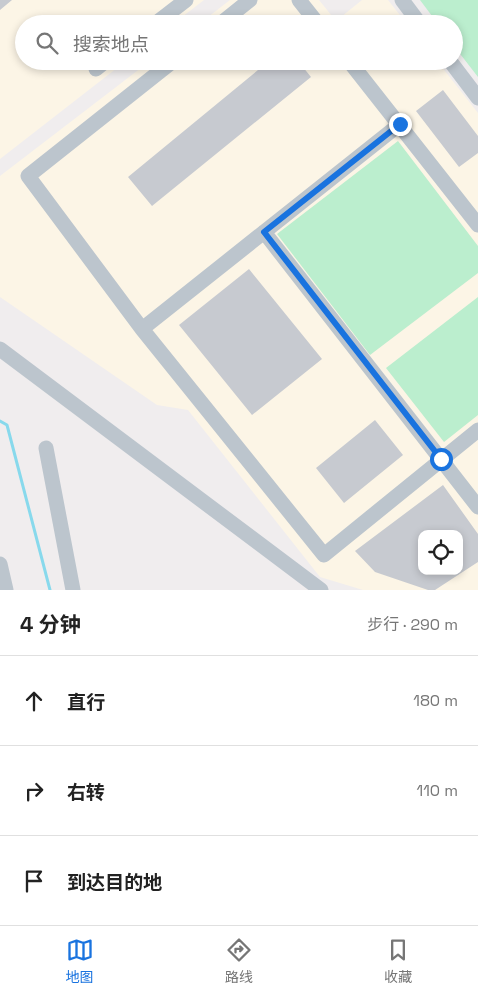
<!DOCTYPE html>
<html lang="zh">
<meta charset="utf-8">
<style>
body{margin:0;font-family:"Space Grotesk","Noto Sans SC",sans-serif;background:#f2f2f2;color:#222}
.controls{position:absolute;right:15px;bottom:15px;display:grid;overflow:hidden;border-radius:10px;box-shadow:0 2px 8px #0003}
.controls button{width:45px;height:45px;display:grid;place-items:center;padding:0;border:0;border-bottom:1px solid #e0e0e0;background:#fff;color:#222;font:25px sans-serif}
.stop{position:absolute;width:15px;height:15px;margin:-11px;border:4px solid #1973df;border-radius:50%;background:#fff}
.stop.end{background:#1973df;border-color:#fff;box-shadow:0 1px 5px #0008}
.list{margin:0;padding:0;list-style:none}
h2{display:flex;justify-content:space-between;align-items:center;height:65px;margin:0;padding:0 20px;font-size:21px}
h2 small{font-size:16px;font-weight:400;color:#767676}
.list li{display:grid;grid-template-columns:32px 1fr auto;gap:15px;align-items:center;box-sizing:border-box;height:90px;padding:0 20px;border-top:1px solid #e0e0e0}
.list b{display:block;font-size:19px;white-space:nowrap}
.list em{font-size:16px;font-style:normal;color:#767676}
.icon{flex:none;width:28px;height:28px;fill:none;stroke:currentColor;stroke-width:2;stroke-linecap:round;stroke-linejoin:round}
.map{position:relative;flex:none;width:478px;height:590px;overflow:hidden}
.search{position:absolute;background:#fff;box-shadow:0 2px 8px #0003;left:15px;right:15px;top:15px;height:55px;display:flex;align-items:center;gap:12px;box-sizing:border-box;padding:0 18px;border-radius:28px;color:#767676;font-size:19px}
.sheet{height:335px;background:#fff}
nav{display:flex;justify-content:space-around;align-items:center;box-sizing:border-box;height:70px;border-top:1px solid #e0e0e0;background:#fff;font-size:14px;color:#767676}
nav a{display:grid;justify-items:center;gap:2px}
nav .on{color:#1973df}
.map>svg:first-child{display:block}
.commercial{fill:#fcf5e6;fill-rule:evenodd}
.green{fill:#bbeece}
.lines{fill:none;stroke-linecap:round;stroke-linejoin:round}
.stream{stroke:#88d9ec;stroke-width:3}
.building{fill:#c7cad0;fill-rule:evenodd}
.minor{stroke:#bcc5cd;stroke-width:15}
.route{stroke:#1973df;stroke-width:6}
</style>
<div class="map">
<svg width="478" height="590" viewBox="0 0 478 590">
<rect width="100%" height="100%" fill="#f0edee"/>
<path class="commercial" d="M0,0H204L173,24H24V61H126L0,159Z
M230,0H319L336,21L362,0H388L407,24H199Z
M150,61H437L478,113V590H363L320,577L188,410L157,405L0,297V176ZM422,534H459V571H422Z"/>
<path class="green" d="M420,0H478V77L454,46V24H438Z
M398,141L478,246V273L370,355L277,234Z
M478,297V415L444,442L386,368Z"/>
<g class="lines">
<path class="stream" d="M0,421L7,425L50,590"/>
</g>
<path class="building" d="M0,0H12L0,10Z
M269,61H298L311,77L152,206L128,177Z
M443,90L478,136V153L459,167L416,111Z
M249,269L322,359L252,415L179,325Z
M375,420L403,455L344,503L316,468Z
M443,485L478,534V562L435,590H428L375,572L355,551ZM422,534H459V571H422Z"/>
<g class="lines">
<path class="minor" d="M299,0L318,24
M402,0L420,24
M155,24L186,0
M220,24L250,0
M173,61L28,176L142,329L324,555L478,430
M349,61L478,225
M450,61L478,98
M96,69L106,61
M264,232L478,507
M142,329L400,124
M0,349L321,590
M46,448L73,590
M0,564L6,590"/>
</g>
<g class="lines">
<path class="route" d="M400,124L264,232L441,459"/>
</g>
</svg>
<div class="controls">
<button><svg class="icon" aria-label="locate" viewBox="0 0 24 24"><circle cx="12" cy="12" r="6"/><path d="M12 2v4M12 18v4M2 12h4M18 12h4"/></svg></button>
</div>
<div class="stop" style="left:441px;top:459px"></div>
<div class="stop end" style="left:400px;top:124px"></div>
<div class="search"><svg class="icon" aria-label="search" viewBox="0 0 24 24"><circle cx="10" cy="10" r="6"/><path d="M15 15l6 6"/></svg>搜索地点</div>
</div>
<section class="sheet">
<h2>4 分钟<small>步行 · 290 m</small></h2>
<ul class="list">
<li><svg class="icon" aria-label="ahead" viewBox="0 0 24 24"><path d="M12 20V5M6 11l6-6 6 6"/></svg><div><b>直行</b></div><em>180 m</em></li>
<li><svg class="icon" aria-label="right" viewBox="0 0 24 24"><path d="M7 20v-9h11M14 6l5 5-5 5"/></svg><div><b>右转</b></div><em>110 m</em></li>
<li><svg class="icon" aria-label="arrive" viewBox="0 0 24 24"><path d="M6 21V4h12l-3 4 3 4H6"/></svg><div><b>到达目的地</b></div></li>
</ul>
</section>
<nav>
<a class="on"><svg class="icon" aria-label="map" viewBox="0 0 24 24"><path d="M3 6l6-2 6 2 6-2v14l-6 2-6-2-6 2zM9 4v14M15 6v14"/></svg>地图</a>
<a><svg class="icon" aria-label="directions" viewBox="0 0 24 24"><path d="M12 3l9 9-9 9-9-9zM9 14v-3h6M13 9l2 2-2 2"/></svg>路线</a>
<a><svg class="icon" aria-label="saved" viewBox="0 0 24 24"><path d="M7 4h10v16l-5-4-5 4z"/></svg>收藏</a>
</nav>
